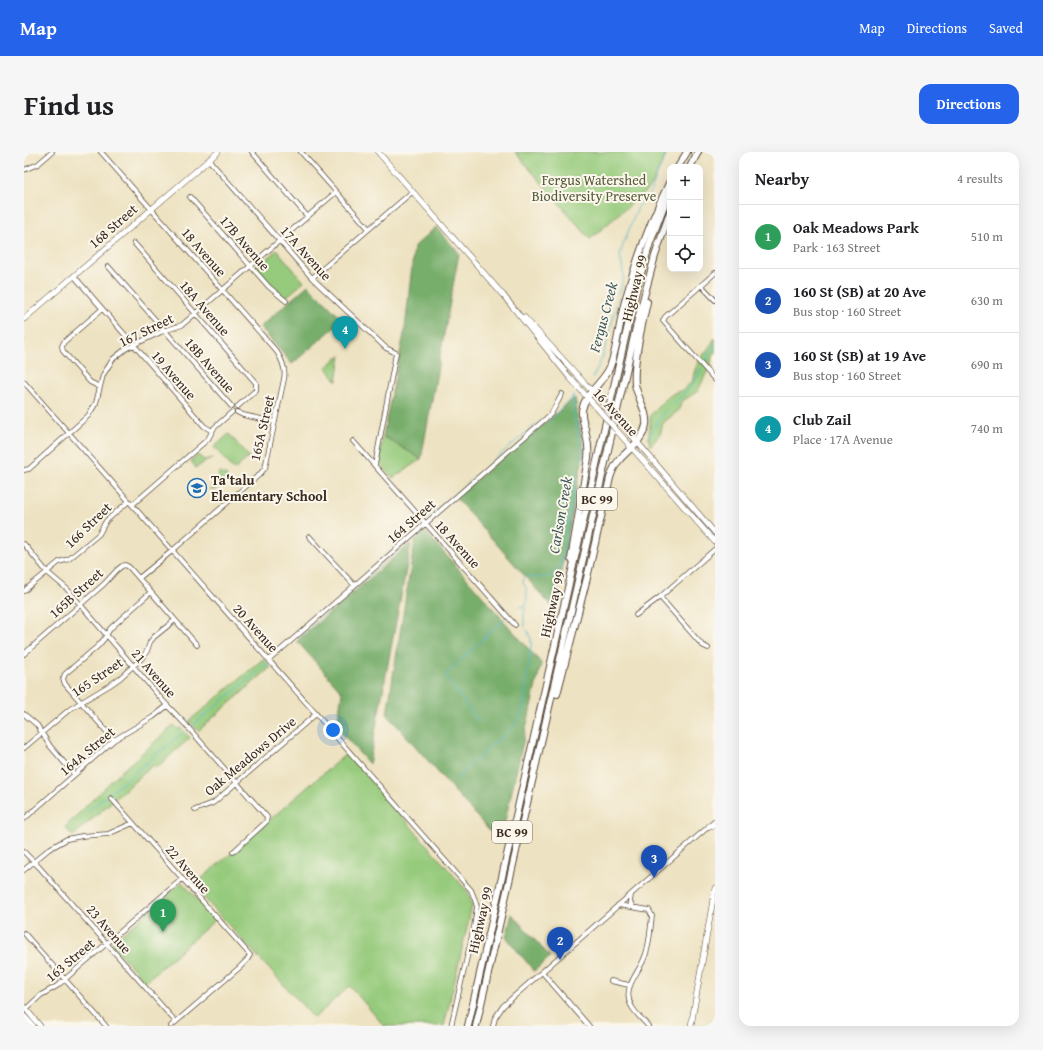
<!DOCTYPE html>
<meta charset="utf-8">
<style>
body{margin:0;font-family:"Gentium Book Plus",serif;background:#f6f6f6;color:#202124}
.controls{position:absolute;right:12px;top:12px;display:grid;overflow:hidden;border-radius:8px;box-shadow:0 4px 16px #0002}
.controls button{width:36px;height:36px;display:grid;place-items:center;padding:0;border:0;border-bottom:1px solid #e0e0e0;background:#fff;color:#202124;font:20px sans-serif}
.you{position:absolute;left:309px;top:578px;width:14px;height:14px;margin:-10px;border:3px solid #fff;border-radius:50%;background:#1a73e8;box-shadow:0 0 0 6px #1a73e833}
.badge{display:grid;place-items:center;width:26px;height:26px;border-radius:50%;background:#2563eb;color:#fff;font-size:13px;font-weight:700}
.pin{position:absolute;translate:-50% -33px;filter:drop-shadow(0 1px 2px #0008)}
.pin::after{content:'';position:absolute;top:21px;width:14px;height:12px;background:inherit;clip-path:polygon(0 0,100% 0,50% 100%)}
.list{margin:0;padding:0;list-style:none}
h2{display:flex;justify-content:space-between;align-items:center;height:52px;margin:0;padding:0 16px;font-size:17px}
h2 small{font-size:13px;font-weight:400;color:#757577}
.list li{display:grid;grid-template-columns:26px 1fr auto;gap:12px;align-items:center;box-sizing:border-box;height:64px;padding:0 16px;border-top:1px solid #e0e0e0}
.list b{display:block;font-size:15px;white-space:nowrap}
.list p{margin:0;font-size:13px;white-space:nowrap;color:#757577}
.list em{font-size:13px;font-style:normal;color:#757577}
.icon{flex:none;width:22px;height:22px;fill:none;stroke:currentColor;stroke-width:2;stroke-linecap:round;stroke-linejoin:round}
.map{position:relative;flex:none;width:691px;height:874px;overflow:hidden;border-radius:12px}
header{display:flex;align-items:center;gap:24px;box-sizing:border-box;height:56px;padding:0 20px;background:#2563eb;color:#fff}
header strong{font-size:19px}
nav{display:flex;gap:22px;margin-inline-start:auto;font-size:14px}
.intro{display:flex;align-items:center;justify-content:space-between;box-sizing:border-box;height:96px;padding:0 24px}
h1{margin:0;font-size:28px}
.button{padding:10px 18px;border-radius:12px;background:#2563eb;color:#fff;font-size:14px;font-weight:700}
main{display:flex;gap:24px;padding:0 24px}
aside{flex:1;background:#fff;border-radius:12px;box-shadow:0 4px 16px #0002}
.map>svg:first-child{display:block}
.green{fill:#96ca7c;stroke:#687a4d}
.forest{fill:#78ae6c;stroke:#5a6c45}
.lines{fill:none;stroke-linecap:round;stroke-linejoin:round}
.stream{stroke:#4bb4c9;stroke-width:1}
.minor-casing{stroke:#564636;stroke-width:5.5}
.major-casing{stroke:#564636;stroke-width:6}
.highway-casing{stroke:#564636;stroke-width:8}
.minor{stroke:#fff;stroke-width:4}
.major{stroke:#fff;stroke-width:5}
.highway{stroke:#fff;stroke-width:6}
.major-bridge-casing{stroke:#564636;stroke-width:6;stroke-linecap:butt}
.major-bridge{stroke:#fff;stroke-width:5}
.labels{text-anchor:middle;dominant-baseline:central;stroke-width:4;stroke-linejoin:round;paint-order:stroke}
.shield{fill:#fbf7ec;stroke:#75685c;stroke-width:1}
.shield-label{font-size:13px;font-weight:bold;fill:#3b2a1e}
.park-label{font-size:14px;fill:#565a3a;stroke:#fbf7ec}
.street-label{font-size:14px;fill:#3b2a1e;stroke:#fbf7ec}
.poi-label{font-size:14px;font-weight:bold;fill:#3b2a1e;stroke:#fbf7ec;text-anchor:start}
.water-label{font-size:15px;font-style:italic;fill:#415a5a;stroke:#fbf7ec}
</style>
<header>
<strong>Map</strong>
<nav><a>Map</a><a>Directions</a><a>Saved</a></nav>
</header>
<div class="intro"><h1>Find us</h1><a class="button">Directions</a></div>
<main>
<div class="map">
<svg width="691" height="874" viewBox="0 0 691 874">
<rect width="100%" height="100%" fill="#fbf7ec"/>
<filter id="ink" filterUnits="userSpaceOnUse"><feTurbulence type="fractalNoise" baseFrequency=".025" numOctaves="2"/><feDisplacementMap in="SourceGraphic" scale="8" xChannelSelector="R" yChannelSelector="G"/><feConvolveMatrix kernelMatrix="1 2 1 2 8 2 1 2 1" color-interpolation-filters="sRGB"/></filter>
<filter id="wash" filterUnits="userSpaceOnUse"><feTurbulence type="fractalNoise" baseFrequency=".012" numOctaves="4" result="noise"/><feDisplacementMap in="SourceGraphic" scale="16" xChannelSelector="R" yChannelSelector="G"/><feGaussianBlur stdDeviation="0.9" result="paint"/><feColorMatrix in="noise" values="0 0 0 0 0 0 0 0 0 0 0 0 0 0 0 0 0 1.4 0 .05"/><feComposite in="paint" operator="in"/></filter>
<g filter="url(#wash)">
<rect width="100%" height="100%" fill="#ede2c1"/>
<path class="green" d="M491,0H643L627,35L566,87Z
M253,98L280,130L261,146L247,134L232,116Z
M691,186V200L688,204L687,211L674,239L657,250L655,258L639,271L636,283L626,294C623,285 627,274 626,264L640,248L650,241L659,238L669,228C669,212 684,199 691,186Z
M317,203L313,229L302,215Z
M205,282L225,305L210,318L190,295Z
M359,284L397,307L369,326L354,309Z
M174,303L180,308L189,306L188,307L181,310L172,316L167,309Z
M195,320L203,324L202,329L191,338L190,337L187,338V333H190L194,330Z
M175,331L179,335L171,342L167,338Z
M239,507L247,515L174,579L165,569Z
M150,573L154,577L157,576L166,586L132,616L129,613L49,684L41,675L91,625Z
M323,601L444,740L448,754L420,874H360L326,834L290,866L169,734Z
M158,730L191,768L121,830L87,792Z"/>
<path class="forest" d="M412,75L435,101L397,307L359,284L381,177L390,95Z
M284,133L319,168L268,212L236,175Z
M551,246L560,299L530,457L431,345Z
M401,379L517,511L476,691L363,562L391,388Z
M387,391L345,612L313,575L318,540L273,489Z
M488,762L526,805L510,819L482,785Z"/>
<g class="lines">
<path class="stream" d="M681,212L685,202L691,193
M569,225L579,204L600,125L596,103L599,93L614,55L625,42L629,35L633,23L644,0
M549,244L550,264L558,296V311
M525,270L537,256L546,249L549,244
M624,285C630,278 632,270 637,264C651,247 670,238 677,217
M402,369L403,366L512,272
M496,455L500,454
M501,475C496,460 509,444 499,431L500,426L502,425C514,425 530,428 536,415L554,319
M275,485L401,375
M455,570C443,555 432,539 421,523L481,466
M169,573L244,511
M432,627L470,591L479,585L493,570L500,554L507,494V487L503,478
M64,659L161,579"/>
</g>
</g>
<g filter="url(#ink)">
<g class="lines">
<defs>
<path id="minor" d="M77,0L253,200C258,208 262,218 260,227L241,316L236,322L148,399L115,426
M228,0L283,64
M277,0L345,77
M185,8L288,126L362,196L372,201L351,313
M0,18L14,12L28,0
M166,45L245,135L262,149
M110,91L232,231V238L213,255
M84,114L208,255
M691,121L641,165L639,169L691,228
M50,124L180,274L188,279
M288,126L388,40
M677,133L691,148
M0,230L447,738L451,748L453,755L450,775L427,874
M76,235L66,230L39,199L38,194L40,190L78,157
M213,260L219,263L251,270
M329,289L491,473
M0,318L5,317L64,264L72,251L79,223L89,207L103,196L137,180L158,173L312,40
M108,353L184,287L190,276L208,260
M285,384L330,433
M0,392L23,420L43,437L140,550L161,572L243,665L242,670L209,700
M0,439L35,410L45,407L75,382L82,369L105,349
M636,445L678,493L684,496
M612,463L636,445L691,397
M0,502L80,432L93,418L98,414L101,413L105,415L173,493
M245,508L527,262L538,242
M0,562L13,573L26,594L50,622
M90,588L41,532L39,527L41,522L74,494L80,487L86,477L90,473L127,440
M0,596L46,557L86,533L96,526L118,506L123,499L126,490L130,485L151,468
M87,646L226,803L223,808L215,816L147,874
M171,658L189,651L195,646L292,562
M0,667L90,588L129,565L143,554
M0,700L15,715L152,870
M0,718L25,697L43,687L58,684L84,682L109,671
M607,743L606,750L609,755
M594,753L625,758L628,764C626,778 626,794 620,807C614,822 597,837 608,855C612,862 619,868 624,874
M0,781L82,874
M518,820L565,874
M587,829L605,833
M0,856H3L17,843L33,834L158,727
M469,874L471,866L479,854L691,669"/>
<path id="major" d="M354,0L479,143L546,226L574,257
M500,165L576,248
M0,167L194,0
M597,271L691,381
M594,280L691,390
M685,674L691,673
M0,855L16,874
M0,864L9,874
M667,874L691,736"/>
<path id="highway" d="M654,15L663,0
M666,15L674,0
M547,407L564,306C565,298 564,290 562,282C561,274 557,266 558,258C561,241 579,231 586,215C594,194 595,171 601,149C612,108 627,68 646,29
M533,542L563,426L586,326C588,319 591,313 596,307C605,297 619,288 622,273C624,260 613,245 611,232C609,209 618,173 623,150
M444,874L612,138L626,91L646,38
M452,874L614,167L631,104L646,60"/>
</defs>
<use href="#minor" class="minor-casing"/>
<use href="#major" class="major-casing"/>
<use href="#highway" class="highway-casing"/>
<use href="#minor" class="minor"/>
<use href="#major" class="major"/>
<use href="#highway" class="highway"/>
<defs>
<path id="major-bridge" d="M576,248L597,271
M574,257L594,280"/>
</defs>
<use href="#major-bridge" class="major-bridge-casing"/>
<use href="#major-bridge" class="major-bridge"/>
</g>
</g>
<defs>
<symbol id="school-ring" viewBox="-11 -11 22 22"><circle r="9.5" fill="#fbf7ec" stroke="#1f6fb2" stroke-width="1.5"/><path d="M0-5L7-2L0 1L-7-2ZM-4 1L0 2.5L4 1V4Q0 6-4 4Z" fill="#1f6fb2"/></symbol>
</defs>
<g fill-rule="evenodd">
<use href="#school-ring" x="162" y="325" width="22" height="22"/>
</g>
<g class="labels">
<g class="shield">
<rect x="553" y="336" width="40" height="22" rx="3"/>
<rect x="468" y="669" width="40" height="22" rx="3"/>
</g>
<g class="shield-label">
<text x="573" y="347">BC 99</text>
<text x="488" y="680">BC 99</text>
</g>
<g class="park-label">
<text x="570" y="28">Fergus Watershed<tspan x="570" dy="16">Biodiversity Preserve</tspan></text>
</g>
<g class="street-label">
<text transform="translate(89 74) rotate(-41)">168 Street</text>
<text transform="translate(221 91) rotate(49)">17B Avenue</text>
<text transform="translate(180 100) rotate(49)">18 Avenue</text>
<text transform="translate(282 101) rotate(48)">17A Avenue</text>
<text transform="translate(610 136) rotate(-76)">Highway 99</text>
<text transform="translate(181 156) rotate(49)">18A Avenue</text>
<text transform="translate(122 178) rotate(-26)">167 Street</text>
<text transform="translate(186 213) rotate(49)">18B Avenue</text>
<text transform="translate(150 223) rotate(49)">19 Avenue</text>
<text transform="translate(592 260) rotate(48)">16 Avenue</text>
<text transform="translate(238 276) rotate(-77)">165A Street</text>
<text transform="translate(387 369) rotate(-41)">164 Street</text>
<text transform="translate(64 373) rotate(-44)">166 Street</text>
<text transform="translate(434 392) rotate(48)">18 Avenue</text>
<text transform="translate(52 441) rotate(-42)">165B Street</text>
<text transform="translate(528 452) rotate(-77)">Highway 99</text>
<text transform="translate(232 476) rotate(48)">20 Avenue</text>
<text transform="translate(130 521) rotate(49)">21 Avenue</text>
<text transform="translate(73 525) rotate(-34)">165 Street</text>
<text transform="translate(63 599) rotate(-40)">164A Street</text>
<text transform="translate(226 604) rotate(-40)">Oak Meadows Drive</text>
<text transform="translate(164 717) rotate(49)">22 Avenue</text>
<text transform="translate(456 768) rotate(-77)">Highway 99</text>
<text transform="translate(85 777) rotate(49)">23 Avenue</text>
<text transform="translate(46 808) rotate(-40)">163 Street</text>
</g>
<g class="poi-label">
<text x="187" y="328">Ta'talu<tspan x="187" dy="16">Elementary School</tspan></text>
</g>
<g class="water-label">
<text transform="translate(579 165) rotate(-75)">Fergus Creek</text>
<text transform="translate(536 363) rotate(-80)">Carlson Creek</text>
</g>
</g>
</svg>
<div class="controls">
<button>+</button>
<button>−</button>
<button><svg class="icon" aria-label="locate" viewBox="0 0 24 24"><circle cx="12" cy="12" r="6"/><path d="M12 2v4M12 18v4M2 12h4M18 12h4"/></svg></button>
</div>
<div class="you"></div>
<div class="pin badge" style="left:139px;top:780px;background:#2e9e5b">1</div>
<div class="pin badge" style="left:536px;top:808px;background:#1a4fb4">2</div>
<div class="pin badge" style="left:630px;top:726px;background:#1a4fb4">3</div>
<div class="pin badge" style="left:321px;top:197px;background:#0f9aa8">4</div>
</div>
<aside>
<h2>Nearby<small>4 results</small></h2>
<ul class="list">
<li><span class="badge" style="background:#2e9e5b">1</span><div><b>Oak Meadows Park</b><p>Park · 163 Street</p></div><em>510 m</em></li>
<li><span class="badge" style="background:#1a4fb4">2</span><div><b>160 St (SB) at 20 Ave</b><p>Bus stop · 160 Street</p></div><em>630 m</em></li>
<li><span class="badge" style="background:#1a4fb4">3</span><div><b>160 St (SB) at 19 Ave</b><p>Bus stop · 160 Street</p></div><em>690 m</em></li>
<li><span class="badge" style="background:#0f9aa8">4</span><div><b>Club Zail</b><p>Place · 17A Avenue</p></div><em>740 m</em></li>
</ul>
</aside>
</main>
